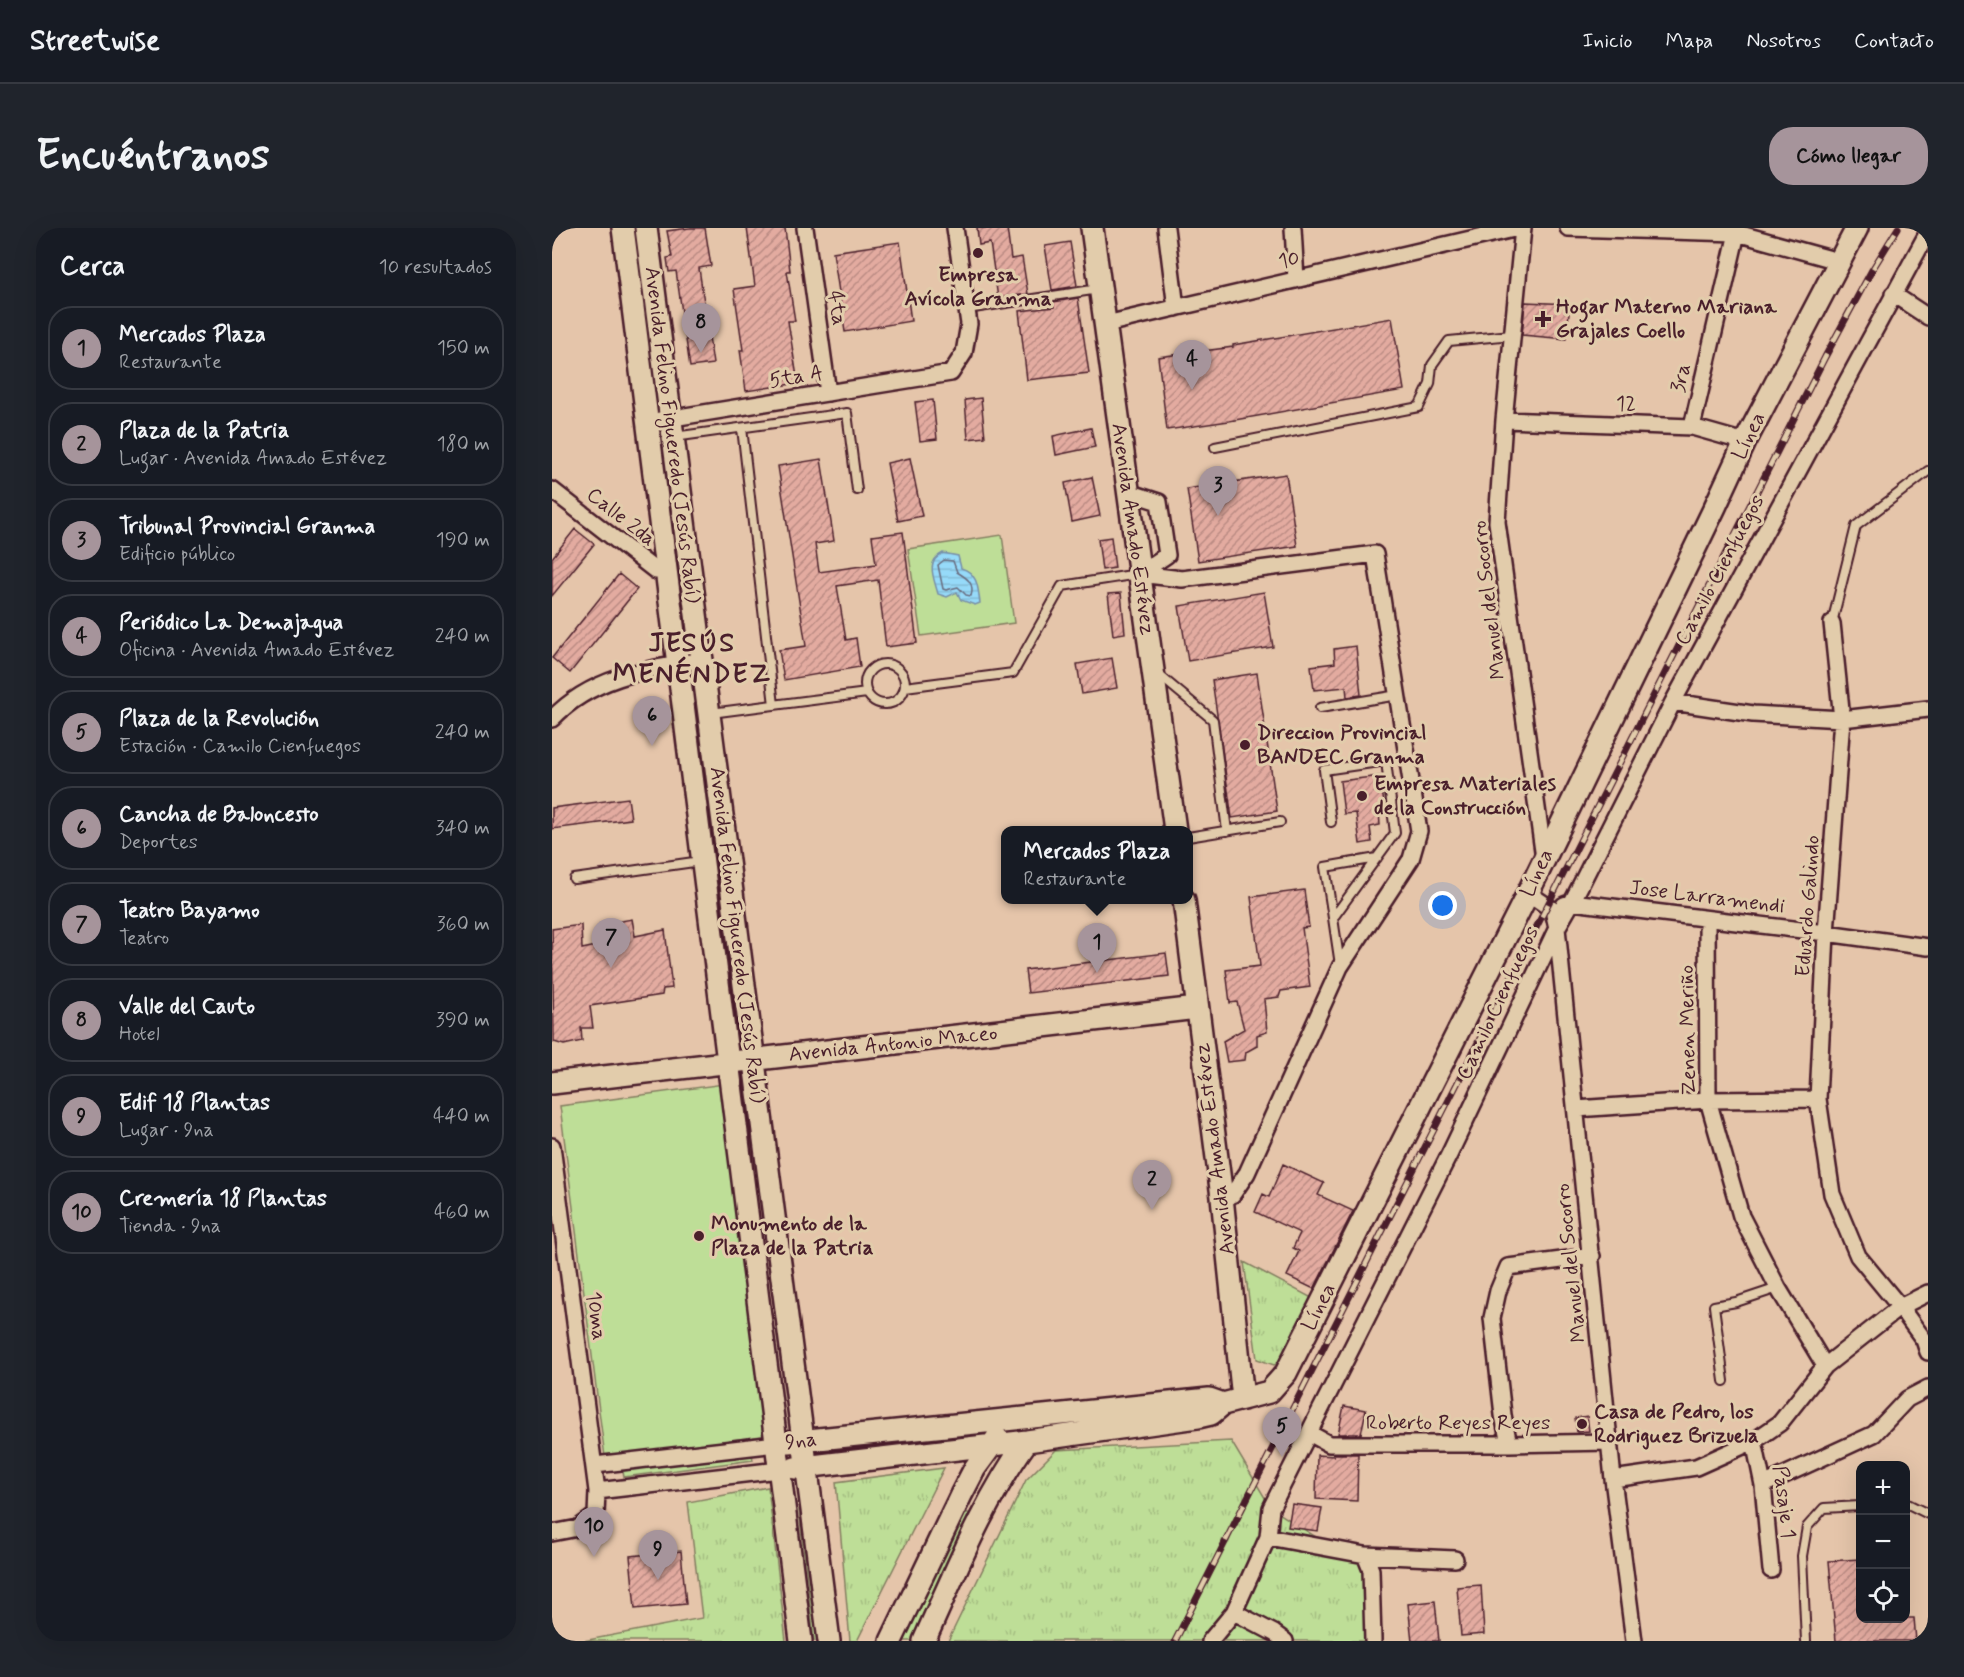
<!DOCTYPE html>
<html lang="es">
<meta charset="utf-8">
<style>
body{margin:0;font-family:Mynerve,sans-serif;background:#20242c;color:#f1f3f6}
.controls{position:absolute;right:18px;bottom:18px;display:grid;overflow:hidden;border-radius:12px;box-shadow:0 6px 24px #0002}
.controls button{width:54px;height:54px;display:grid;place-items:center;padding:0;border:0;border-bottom:2px solid #363941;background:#171b24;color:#f1f3f6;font:30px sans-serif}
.you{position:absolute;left:891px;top:678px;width:21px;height:21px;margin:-15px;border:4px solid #fff;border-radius:50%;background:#1a73e8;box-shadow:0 0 0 9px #1a73e833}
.badge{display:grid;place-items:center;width:39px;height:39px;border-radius:50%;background:#a6949b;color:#111;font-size:20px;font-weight:700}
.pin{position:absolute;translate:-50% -50px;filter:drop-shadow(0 2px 3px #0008)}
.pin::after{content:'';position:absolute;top:32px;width:21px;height:18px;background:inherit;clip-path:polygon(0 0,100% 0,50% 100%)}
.popup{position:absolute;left:449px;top:598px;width:192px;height:78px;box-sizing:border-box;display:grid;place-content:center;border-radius:12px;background:#171b24;filter:drop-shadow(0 2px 4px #0005);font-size:20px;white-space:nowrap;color:#9ea1a6}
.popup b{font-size:22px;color:#f1f3f6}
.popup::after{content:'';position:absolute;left:50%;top:100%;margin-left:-12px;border:12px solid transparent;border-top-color:#171b24}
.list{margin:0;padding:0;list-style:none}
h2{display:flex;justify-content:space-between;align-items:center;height:78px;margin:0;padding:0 24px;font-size:26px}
h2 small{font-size:20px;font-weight:400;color:#9ea1a6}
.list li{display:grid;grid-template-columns:39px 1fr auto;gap:18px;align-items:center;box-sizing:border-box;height:84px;margin:0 12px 12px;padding:0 12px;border:2px solid #363941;border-radius:24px}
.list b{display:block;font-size:22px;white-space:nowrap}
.list p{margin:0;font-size:20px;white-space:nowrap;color:#9ea1a6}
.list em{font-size:20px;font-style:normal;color:#9ea1a6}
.icon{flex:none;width:33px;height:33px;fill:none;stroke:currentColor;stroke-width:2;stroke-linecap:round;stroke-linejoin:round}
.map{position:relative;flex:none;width:1376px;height:1413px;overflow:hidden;border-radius:24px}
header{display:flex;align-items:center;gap:36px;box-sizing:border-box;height:84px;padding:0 30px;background:#171b24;border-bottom:2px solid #363941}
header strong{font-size:28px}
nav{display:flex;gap:33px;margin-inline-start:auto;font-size:21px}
.intro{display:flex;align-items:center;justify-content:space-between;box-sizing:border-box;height:144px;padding:0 36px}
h1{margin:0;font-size:42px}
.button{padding:15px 27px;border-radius:24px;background:#a6949b;color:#111;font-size:21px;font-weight:700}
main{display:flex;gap:36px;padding:0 36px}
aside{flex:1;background:#171b24;border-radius:24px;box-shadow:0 6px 24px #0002}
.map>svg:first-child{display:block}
.grass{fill:url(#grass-tufts);stroke:#847e61;stroke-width:1.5}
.green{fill:#bede97;stroke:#847e61;stroke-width:1.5}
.water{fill:url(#water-rules);stroke:#788fa7;stroke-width:1.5}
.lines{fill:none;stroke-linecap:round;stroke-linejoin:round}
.shore{stroke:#686a7d;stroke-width:1.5}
.building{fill:url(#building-hatch);stroke:#4a1f2b;stroke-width:1.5}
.lane-casing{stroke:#4a1f2b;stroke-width:12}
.street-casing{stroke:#4a1f2b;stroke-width:20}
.secondary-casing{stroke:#4a1f2b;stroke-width:26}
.lane{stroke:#e2ccab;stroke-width:8}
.street{stroke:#e2ccab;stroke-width:15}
.secondary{stroke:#e2ccab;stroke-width:21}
.rail-casing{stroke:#4a1f2b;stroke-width:7}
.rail{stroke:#e2ccab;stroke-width:4.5;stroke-dasharray:14;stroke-linecap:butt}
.poi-dot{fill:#4a1f2b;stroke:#e2ccab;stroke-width:2}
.labels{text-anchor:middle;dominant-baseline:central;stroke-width:6;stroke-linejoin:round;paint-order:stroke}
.street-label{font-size:21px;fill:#4a1f2b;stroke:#e2ccab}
.poi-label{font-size:21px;font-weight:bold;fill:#4a1f2b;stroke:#e2ccab;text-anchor:start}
.district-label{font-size:27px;font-weight:bold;letter-spacing:1.5px;fill:#4a1f2b;stroke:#e2ccab}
</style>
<header>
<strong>Streetwise</strong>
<nav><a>Inicio</a><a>Mapa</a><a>Nosotros</a><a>Contacto</a></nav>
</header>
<div class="intro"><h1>Encuéntranos</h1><a class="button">Cómo llegar</a></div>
<main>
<aside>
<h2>Cerca<small>10 resultados</small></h2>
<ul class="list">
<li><span class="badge">1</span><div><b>Mercados Plaza</b><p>Restaurante</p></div><em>150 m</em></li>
<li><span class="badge">2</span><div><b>Plaza de la Patria</b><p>Lugar · Avenida Amado Estévez</p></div><em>180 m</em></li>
<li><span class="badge">3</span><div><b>Tribunal Provincial Granma</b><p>Edificio público</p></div><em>190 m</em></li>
<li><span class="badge">4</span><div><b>Periódico La Demajagua</b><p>Oficina · Avenida Amado Estévez</p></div><em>240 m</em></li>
<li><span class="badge">5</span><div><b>Plaza de la Revolución</b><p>Estación · Camilo Cienfuegos</p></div><em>240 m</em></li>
<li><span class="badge">6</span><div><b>Cancha de Baloncesto</b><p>Deportes</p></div><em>340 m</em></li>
<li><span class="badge">7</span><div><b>Teatro Bayamo</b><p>Teatro</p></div><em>360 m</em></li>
<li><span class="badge">8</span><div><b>Valle del Cauto</b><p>Hotel</p></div><em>390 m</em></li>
<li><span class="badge">9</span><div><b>Edif 18 Plantas</b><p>Lugar · 9na</p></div><em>440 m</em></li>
<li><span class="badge">10</span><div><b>Cremería 18 Plantas</b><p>Tienda · 9na</p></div><em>460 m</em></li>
</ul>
</aside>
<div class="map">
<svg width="1376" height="1413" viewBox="0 0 1376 1413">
<defs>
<pattern id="grass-tufts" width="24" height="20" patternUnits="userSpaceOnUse" patternTransform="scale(1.5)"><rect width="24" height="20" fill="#bede97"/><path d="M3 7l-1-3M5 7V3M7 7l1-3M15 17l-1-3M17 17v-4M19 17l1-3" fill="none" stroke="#a5be82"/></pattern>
<pattern id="water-rules" width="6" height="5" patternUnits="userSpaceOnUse" patternTransform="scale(1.5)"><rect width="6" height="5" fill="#96daf9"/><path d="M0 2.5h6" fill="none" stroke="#83bbd6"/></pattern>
<pattern id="building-hatch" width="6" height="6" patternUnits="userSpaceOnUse" patternTransform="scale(1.5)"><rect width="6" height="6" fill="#e3aba0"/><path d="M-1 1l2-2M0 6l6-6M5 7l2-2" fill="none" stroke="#ba8b83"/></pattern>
</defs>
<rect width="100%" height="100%" fill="#e5c5aa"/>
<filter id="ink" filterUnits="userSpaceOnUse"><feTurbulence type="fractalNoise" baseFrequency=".0167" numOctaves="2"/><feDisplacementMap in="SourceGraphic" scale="12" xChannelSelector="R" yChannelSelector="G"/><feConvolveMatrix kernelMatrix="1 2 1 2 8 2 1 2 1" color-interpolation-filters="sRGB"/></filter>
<g filter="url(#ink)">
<path class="grass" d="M692,1034L760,1070L729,1134L722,1137L705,1131Z
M679,1213L719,1280L770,1313L823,1338L831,1413H396L474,1252L504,1222Z
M392,1240L305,1413H298L284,1254Z
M216,1259L234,1413H31L150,1390L136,1274Z"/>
<path class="green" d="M450,307L462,395L369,408L356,321Z
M143,468H147L186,791L182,792Z
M172,856L217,1207L53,1229L8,878Z
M391,1207L392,1213L288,1226L287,1220Z
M200,1226L201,1232L72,1249L71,1243Z
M247,1282H254L269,1413H262Z
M410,1282L420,1287L360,1413H349Z"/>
<path class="water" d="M391,325L406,328L409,340C426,345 426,360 428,375L423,377L409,372L405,364L395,369L386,366C382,350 373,334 391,325Z"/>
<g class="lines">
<path class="shore" d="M392,332L401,333L405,344C415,350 423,355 419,368L414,367L406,359L394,362L391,361L386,337Z"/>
</g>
<path class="building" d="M137,0H153L159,38L147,40L161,136L138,139L124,43L117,44L115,30L120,29L115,3Z
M195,0H233L238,43H235L243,93H236L246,155L194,163L188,122H191L182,61L203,58Z
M425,0H455L459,31L470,29L476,66L446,70L438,15L427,17Z
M348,14L359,93L293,104L281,24Z
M518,14L525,58L500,62L493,18Z
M526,70L537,145L475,152L467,83L502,79L501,74Z
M973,74L1018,76L1014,111L970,107Z
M840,90L852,162L677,193L615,202L606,129L681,119V117Z
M429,170L433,209L416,211L413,172Z
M381,172L385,211L368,213L363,174Z
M539,200L543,219L504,227L501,208Z
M358,230L370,288L346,293L335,235Z
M269,231L282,313L263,316L267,344L324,336L320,308L351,304L365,415L334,419L326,352L285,358L294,412L304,410L308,439L232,452L227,422L254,418L226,238Z
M734,246L745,318L646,333L635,261Z
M540,249L548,288L520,294L513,255Z
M23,301L42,316L0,368V330Z
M559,309L563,340L550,342L546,311Z
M67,346L85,361L18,445L0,430Z
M712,364L721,419L636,433L627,378Z
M569,365L573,405L561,407L556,366Z
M804,418L809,467L795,469L794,459L762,462L759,438L783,435L782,421Z
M560,430L565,460L530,466L525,436Z
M705,445L725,583L680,590L660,452Z
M828,548L833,583L827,584L828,597L818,599L820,614L808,616L804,585L792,586L788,553Z
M76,570L79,591L0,601V580Z
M752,662L757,699L750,700L758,759L729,763L727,769L712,771L715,804L705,807V818L694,824L693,832L675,834L671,813L692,801L685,774L678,775L674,742L708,738L699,669Z
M80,691L83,708L113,702L120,760L111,761L110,767L38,778L41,800H29L30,813L12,817L2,814L0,701L29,697L30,721L54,716L52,696Z
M614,725L617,748L476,765L473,742Z
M731,936L772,955L766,967L801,983L762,1061L735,1048L747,1023L741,1020L748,1005L703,984L711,966L717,969Z
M792,1178L814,1182L809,1206H786Z
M1035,1188L1037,1203L1025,1204L1023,1190Z
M782,1226H806L805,1273L764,1271L765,1227L782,1228Z
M740,1276L770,1280L766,1303L736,1299Z
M129,1323L134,1376L83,1381L78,1328Z
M1308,1331V1390H1362L1364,1413H1284L1277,1333Z
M929,1357L932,1406L909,1408L905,1359Z
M883,1373L887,1413H860L856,1376Z"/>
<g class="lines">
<defs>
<path id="lane" d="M415,81L547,61
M190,200L222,477
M122,209L295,185L305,262
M663,219L867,179L878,156L880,137L897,113L960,107
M1280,395L1304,298L1376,243
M313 456a20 20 0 1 1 40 0a20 20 0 1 1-40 0Z
M607,447L661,492L675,603
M353,459L461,445L510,358L586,346
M768,480L846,467
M159,485L315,465
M779,594L772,542L834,533L843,605L781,690L788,737
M636,609L728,594
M22,651L149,633
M781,690L773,639L825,630
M1172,1153L1162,1078L1184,1074L1226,1060
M1354,1275L1376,1286
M1254,1413L1250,1328L1255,1299L1272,1280L1308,1278"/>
<path id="street" d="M253,0L276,165
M614,0L624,80
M741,0L744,52
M971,0L952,192L945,294L992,630
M1016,0L1185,5L1286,33
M1341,66L1376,89
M554,96L966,0
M952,192L1140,199L1193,214
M96,194L399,145L412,125L417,96L403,0
M1140,199L1185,5
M0,262L104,343L114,341
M576,264L607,274L615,327L587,346
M587,346L630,351L823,326L867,603L859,631L788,739L695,945L680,967L670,969
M1280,395L1290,491L1274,705L1266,871L1280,966L1306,1028L1348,1079L1372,1112L1376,1124
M1121,474L1201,486L1290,491L1376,481
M0,491C39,449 95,441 150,432
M976,665L1001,682L1005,700L1061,1251L1082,1413
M1012,677L1020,674L1274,705L1376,719
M1155,692L1156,872L1189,988L1226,1060L1273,1138
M1024,881L1156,872L1266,871
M0,918L45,1263L44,1287L26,1300L0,1305
M757,1205L777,1216H957L1059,1214
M1202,1213L1211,1257L1219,1342
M957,1216L951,1187L940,1090L946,1063L956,1039L1040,1028
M43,1237L224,1216
M1061,1251L1144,1239L1202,1213L1228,1195L1273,1138L1348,1079L1376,1065
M1211,1257L1322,1206L1355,1171L1376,1160
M45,1263L227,1242
M716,1309L813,1327L903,1331
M813,1327L819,1342L821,1413
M682,1384L722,1405L733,1413
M658,1413L682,1384L716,1309L719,1280L898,925L1005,700L1020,674L1121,474L1376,4"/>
<path id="secondary" d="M71,0L249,1413
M94,0L277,1413
M540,0L623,602
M632,672L670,969L691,1171
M0,855C215,828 430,807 645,780
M671,1176L717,1164L734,1145L976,665L1163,279L1193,214L1305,0
M237,1214L657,1171L671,1176L659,1186L646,1189L475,1213L243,1240
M339,1413L409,1267L423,1240L445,1210
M372,1413C403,1345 431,1274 475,1213"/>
</defs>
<use href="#lane" class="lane-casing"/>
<use href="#street" class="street-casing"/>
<use href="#secondary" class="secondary-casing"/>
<use href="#lane" class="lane"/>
<use href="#street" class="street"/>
<use href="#secondary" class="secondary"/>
<defs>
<path id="rail" d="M623,1413L1273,129L1320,42L1346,0"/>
</defs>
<use href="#rail" class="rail-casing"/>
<use href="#rail" class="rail"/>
</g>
</g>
<g class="poi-dot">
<circle cx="426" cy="25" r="6"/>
<path d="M988 82h6v6h6v6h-6v6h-6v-6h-6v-6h6z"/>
<circle cx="693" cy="517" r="6"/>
<circle cx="810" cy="568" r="6"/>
<circle cx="147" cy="1008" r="6"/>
<circle cx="1030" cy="1196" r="6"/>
</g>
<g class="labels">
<g class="street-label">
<text transform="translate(737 32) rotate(-13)">10</text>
<text transform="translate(285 80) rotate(82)">4ta</text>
<text transform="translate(244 149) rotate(-9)">5ta A</text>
<text transform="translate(1129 150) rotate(-77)">3ra</text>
<text transform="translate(1074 176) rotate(2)">12</text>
<text transform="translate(120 207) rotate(83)">Avenida Felino Figueredo (Jesús Rabí)</text>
<text transform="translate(1197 208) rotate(-64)">Línea</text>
<text transform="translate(69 289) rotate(38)">Calle 2da</text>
<text transform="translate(581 301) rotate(82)">Avenida Amado Estévez</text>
<text transform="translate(1168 342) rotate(-62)">Camilo Cienfuegos</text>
<text transform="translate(937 372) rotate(-97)">Manuel del Socorro</text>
<text transform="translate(985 645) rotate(-65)">Línea</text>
<text transform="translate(1155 669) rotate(7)">Jose Larramendi</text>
<text transform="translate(1256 678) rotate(-86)">Eduardo Galindo</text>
<text transform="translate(185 707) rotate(83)">Avenida Felino Figueredo (Jesús Rabí)</text>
<text transform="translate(946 775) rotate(-65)">Camilo Cienfuegos</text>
<text transform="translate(1136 802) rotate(-91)">Zenen Meriño</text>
<text transform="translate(341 816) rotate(-6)">Avenida Antonio Maceo</text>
<text transform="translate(663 921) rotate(-97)">Avenida Amado Estévez</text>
<text transform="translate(1019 1035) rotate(-96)">Manuel del Socorro</text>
<text transform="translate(767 1079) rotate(-63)">Línea</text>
<text transform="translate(44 1088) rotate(82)">10ma</text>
<text x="906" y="1195">Roberto Reyes Reyes</text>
<text transform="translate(249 1213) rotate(-7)">9na</text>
<text transform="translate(1232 1274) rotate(83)">Pasaje 1</text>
</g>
<g class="poi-label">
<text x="426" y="47" text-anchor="middle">Empresa<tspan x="426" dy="24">Avícola Granma</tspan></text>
<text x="1004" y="79">Hogar Materno Mariana<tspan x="1004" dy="24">Grajales Coello</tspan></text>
<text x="705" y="505">Direccion Provincial<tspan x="705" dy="24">BANDEC Granma</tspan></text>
<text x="822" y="556">Empresa Materiales<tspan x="822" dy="24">de la Construcción</tspan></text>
<text x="159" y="996">Monumento de la<tspan x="159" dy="24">Plaza de la Patria</tspan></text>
<text x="1042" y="1184">Casa de Pedro, los<tspan x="1042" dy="24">Rodriguez Brizuela</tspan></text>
</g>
<g class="district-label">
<text x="140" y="415">JESÚS<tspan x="140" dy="31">MENÉNDEZ</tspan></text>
</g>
</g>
</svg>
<div class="controls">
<button>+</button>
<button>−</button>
<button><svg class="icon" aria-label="locate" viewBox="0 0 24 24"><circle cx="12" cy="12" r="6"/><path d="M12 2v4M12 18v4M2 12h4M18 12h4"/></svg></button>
</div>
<div class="you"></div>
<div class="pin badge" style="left:545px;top:745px">1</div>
<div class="popup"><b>Mercados Plaza</b>Restaurante</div>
<div class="pin badge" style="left:600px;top:982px">2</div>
<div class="pin badge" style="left:666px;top:288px">3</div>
<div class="pin badge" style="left:640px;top:162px">4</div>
<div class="pin badge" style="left:730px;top:1229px">5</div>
<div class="pin badge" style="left:100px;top:518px">6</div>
<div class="pin badge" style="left:59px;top:740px">7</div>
<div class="pin badge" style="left:149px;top:125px">8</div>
<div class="pin badge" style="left:106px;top:1352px">9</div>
<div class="pin badge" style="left:42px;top:1329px">10</div>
</div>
</main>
